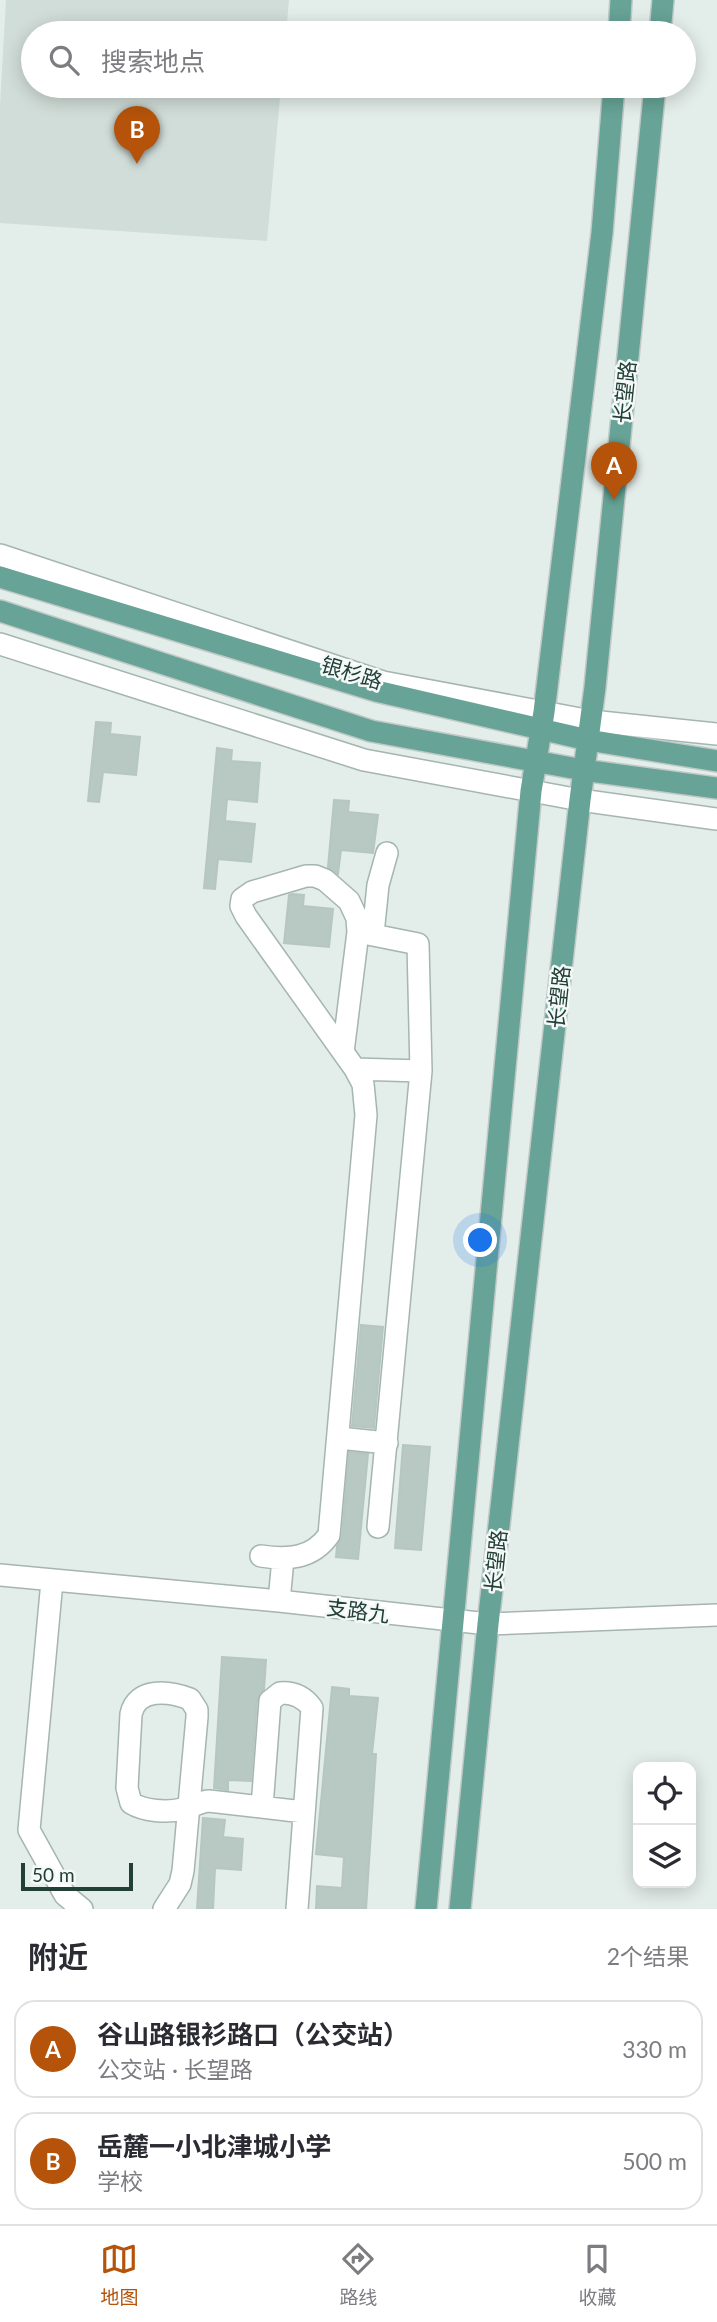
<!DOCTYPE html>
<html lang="zh">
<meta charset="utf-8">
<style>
body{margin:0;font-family:Lato,"Noto Sans SC",sans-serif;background:#f7f7f7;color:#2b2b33}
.controls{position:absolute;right:21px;bottom:21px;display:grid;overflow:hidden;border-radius:14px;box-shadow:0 4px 18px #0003}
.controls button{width:63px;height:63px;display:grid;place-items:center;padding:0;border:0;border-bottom:2px solid #e1e1e2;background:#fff;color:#2b2b33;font:35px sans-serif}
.scale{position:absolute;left:21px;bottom:18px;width:112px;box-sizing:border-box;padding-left:7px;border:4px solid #223f38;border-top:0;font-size:19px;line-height:24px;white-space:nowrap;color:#223f38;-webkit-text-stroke:5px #f4f9f7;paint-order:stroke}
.you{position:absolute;left:481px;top:1241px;width:24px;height:24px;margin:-18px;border:5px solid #fff;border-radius:50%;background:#1a73e8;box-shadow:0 0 0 10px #1a73e833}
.badge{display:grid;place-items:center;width:46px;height:46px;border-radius:50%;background:#b45309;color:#fff;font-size:23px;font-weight:700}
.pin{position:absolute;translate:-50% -58px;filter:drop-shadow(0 2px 4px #0008)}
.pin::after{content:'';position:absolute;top:37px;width:24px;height:21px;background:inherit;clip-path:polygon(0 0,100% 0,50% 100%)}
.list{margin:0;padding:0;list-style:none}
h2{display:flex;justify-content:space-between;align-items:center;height:91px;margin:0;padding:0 28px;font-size:30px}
h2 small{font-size:23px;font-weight:400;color:#7c7c81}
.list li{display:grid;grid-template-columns:46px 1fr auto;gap:21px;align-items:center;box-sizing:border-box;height:98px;margin:0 14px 14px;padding:0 14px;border:2px solid #e1e1e2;border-radius:21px}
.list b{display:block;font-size:26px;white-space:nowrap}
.list p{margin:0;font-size:23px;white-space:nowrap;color:#7c7c81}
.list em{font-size:23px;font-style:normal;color:#7c7c81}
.icon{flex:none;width:38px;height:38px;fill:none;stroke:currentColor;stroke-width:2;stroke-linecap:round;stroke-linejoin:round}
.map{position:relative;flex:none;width:717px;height:1909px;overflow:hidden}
.search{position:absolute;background:#fff;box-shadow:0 4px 18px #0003;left:21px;right:21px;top:21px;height:77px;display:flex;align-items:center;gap:18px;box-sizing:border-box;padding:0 24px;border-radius:38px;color:#7c7c81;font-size:26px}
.sheet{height:315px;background:#fff}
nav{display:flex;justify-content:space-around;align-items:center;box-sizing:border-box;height:98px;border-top:2px solid #e1e1e2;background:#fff;font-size:19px;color:#7c7c81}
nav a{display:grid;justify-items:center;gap:4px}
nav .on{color:#b45309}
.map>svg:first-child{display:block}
.built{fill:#d1ddd8}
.building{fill:#b8c8c2;stroke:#b5c7c0;stroke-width:2}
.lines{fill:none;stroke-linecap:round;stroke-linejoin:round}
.minor-casing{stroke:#a5b5b0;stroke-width:24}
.major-casing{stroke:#c1c9c7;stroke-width:24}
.minor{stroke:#fff;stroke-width:21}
.major{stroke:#67a396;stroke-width:21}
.labels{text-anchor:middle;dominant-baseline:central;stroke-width:5;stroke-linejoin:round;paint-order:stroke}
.street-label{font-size:21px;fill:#223f38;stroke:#f4f9f7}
</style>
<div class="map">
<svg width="717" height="1909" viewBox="0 0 717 1909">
<rect width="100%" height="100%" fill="#e3ede9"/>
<path class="built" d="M6,0H289L286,33H33V86H281L267,241L0,223V105Z"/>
<path class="building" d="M96,722L111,723L110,734L140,737L136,775L103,772L99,802L88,801Z
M217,748L232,750L231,761L260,763L257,802L227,799L225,821L255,824L251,862L218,859L215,889L204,888Z
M334,800L349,801L348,812L378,815L373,853L341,850L338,874L328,867Z
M292,894L304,895L303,906L333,909L329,947L284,943L289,895Z
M361,1325L383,1327L374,1428L352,1426Z
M403,1445L430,1447L421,1550L395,1548Z
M349,1452L368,1454L358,1559L336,1557L337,1546L342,1536Z
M222,1657L266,1660L264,1689L257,1700L251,1781L228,1780V1790L214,1788Z
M332,1687L349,1689V1696L378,1698L372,1754H376L366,1909H316L317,1886L342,1888L344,1857L316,1854Z
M203,1818L225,1820L223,1837L243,1839L241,1870L215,1868L213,1909H197Z"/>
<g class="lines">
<defs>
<path id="minor" d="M0,555L383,682L591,721L717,734
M0,644L364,760L580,800L717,819
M358,932L418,944L421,1071L378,1527
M373,934L378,885L387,853
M355,1069L421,1071
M339,1438L387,1443
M261,1556C288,1560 312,1559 329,1535L366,1115L363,1084L355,1069L246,916L241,906L242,899L252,892L306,876H315L325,880L349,901L357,918L358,932L343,1052
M0,1575L279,1601L488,1624L717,1615
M52,1581L29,1830L65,1895L82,1909
M279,1601L283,1559
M262,1807L270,1701L280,1693C293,1692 304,1697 312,1708L297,1909
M164,1909L180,1884L183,1871L197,1717V1710L190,1699C169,1691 137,1687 131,1714L127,1788L131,1803C144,1811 167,1813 182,1809C192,1807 199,1802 209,1801L304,1812"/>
<path id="major" d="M619,33L621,0
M660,33L663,0
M0,577L376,691L588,740L717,761
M0,611L371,731L583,770L717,788
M426,1909L531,791L544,712L602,233L614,86
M460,1909L488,1624L580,800L595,687L655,86"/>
</defs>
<use href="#minor" class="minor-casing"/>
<use href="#major" class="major-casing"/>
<use href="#minor" class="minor"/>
<use href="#major" class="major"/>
</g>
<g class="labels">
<g class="street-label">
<text transform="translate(624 392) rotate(-84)">长望路</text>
<text transform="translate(352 672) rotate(17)">银杉路</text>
<text transform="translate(558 997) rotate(-84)">长望路</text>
<text transform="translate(495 1561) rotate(-84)">长望路</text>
<text transform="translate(358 1610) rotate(7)">支路九</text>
</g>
</g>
</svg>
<div class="controls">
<button><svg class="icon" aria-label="locate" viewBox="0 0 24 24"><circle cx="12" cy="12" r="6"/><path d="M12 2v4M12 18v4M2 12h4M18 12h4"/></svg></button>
<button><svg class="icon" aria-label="layers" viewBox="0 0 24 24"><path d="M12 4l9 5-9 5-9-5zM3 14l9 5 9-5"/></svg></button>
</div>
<div class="scale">50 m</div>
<div class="you"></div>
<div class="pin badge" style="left:614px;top:500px">A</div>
<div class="pin badge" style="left:137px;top:164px">B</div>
<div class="search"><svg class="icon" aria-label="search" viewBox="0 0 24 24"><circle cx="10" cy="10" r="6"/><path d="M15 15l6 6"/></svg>搜索地点</div>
</div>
<section class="sheet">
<h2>附近<small>2个结果</small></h2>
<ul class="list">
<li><span class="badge">A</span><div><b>谷山路银衫路口（公交站）</b><p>公交站 · 长望路</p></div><em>330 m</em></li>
<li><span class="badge">B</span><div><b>岳麓一小北津城小学</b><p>学校</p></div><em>500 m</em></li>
</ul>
</section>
<nav>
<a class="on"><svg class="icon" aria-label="map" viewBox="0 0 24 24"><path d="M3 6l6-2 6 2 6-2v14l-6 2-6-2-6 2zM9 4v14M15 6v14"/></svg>地图</a>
<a><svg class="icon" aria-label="directions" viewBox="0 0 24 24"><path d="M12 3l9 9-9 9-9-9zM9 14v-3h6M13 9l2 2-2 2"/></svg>路线</a>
<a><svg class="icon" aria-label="saved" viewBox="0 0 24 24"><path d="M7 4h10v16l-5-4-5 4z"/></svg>收藏</a>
</nav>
